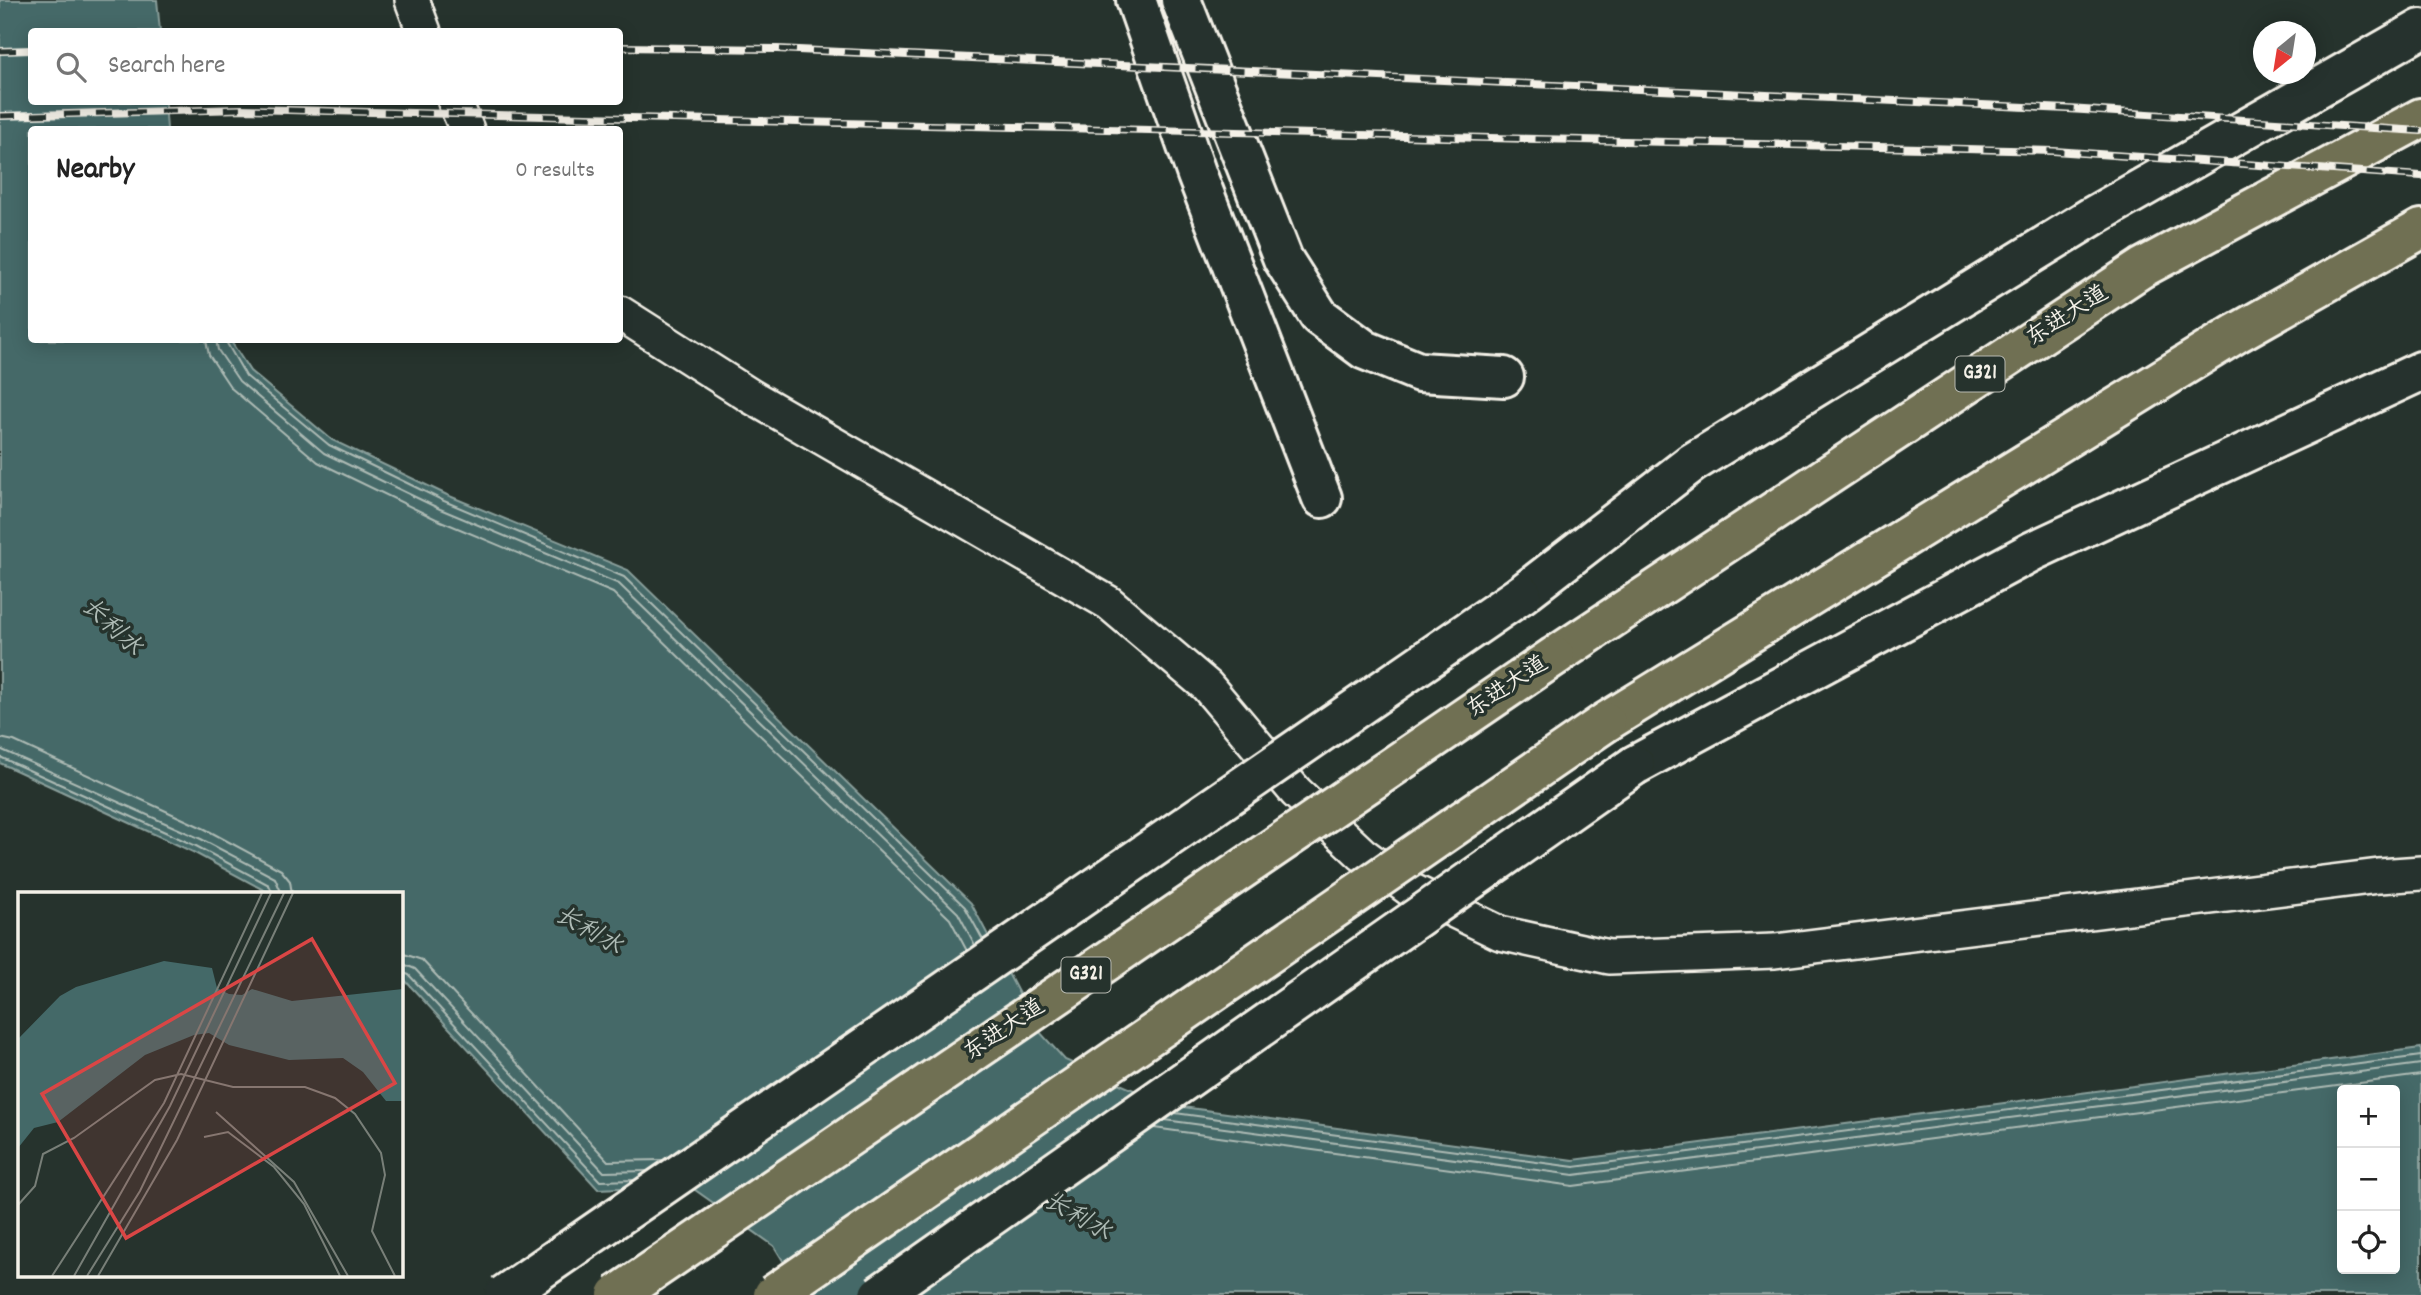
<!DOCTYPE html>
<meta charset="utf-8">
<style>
body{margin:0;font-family:Dekko,"LXGW WenKai TC",sans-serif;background:#f6f6f6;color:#222}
.controls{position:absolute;right:21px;bottom:21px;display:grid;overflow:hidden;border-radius:7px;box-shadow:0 4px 18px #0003}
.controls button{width:63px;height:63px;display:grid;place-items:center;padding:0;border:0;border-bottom:2px solid #e0e0e0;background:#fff;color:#222;font:35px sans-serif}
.compass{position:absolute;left:2253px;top:21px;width:63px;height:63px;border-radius:50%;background:#fff;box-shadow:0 4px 18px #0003;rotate:210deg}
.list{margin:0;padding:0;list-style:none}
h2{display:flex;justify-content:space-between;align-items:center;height:91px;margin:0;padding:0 28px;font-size:30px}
h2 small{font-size:23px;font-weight:400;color:#767676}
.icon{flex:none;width:38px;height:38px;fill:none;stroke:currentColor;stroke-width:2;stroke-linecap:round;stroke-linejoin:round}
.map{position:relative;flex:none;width:2421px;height:1295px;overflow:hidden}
.search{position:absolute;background:#fff;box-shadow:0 4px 18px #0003;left:28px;top:28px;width:595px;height:77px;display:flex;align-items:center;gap:18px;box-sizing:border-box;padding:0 24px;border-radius:7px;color:#767676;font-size:26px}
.panel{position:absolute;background:#fff;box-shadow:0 4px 18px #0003;left:28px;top:126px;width:595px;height:217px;border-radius:7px}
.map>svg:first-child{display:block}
.water{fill:#446968;stroke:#8a9f9b;stroke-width:2;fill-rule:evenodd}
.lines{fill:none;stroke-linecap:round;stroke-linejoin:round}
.shore{stroke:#aebbb5;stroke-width:2}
.minor-casing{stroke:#f4f1e8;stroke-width:38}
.tertiary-casing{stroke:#f4f1e8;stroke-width:44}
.secondary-casing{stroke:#f4f1e8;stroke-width:44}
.trunk-casing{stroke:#f4f1e8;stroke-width:44}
.minor{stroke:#26332d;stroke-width:33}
.tertiary{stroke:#26332d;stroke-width:38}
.secondary{stroke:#26332d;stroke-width:38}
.trunk{stroke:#706f52;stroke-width:38}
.rail-casing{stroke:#f4f1e8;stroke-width:8}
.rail{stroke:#26332d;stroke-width:5;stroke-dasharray:16;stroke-linecap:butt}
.secondary-bridge-casing{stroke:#f4f1e8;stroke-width:44;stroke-linecap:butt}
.trunk-bridge-casing{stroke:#f4f1e8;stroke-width:44;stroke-linecap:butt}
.secondary-bridge{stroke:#26332d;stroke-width:38}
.trunk-bridge{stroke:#706f52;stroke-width:38}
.labels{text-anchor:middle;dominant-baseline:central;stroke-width:7;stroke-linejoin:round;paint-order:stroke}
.shield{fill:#26332d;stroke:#b6b8b0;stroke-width:2}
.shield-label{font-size:21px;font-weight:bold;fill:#f4f1e8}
.street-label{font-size:23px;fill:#f4f1e8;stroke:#26332d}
.water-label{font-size:24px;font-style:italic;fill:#aebbb5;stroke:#26332d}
.inset-road{fill:none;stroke:#787f78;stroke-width:2}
.view{fill:#da4645;fill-opacity:0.15;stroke:#da4645;stroke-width:3.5}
.inset-edge{fill:none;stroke:#f4f1e8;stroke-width:3.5}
</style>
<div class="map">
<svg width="2421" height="1295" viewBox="0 0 2421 1295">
<rect width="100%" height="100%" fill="#26332d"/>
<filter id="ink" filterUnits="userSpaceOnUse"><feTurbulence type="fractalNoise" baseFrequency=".0143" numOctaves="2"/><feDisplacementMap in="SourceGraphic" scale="14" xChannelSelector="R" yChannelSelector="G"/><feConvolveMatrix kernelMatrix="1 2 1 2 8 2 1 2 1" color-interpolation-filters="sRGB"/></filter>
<g filter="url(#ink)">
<path class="water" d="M0,0H157L160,31L32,32V102H165L167,129L32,130V340H230L250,371L332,440L447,495L628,570L971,903L1038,1030L1065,1060L1168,1105L1573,1160L2421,1048V1295H804L774,1246L688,1185L598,1189L401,976V894H271L193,852L0,763ZM2342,1090H2395V1269H2342Z"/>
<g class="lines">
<path class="shore" d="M206,340L209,355L231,388L318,462L436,519L613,593L950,919L967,951
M216,340L218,350L239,381L324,453L440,509L619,584L958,913L975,945
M225,340L246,376L329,445L444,501L624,577L965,907L983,940
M0,738L14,741L205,829L281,870L290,881L292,894
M0,749L201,839L275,878L282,894
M0,757L196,846L269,885L273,894
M401,953L422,960L608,1161L663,1160
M401,963L415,969L604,1172L647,1171
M401,972L409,975L600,1181L634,1180
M1175,1113L1574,1167L2421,1056
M1165,1120L1574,1175L2421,1064
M1154,1128L1573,1186L2421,1075"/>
<defs>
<path id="minor" d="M412,0L424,32
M455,102L467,130
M620,313L752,397L1109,603L1207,686L1296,792L1362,854L1411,890L1500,933L1609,957L1775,951L2379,876L2421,873"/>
<path id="tertiary" d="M1136,0L1197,175L1322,498
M1181,0L1283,259L1319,316L1365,350L1419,372L1504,377"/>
<path id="secondary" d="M1522,594L1692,463L2093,216L2421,29
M1635,765L2033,551L2421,371"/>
<path id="trunk" d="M1555,656L2142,268L2421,118
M1606,722L2237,333L2421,229"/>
</defs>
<use href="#minor" class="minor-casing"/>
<use href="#tertiary" class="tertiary-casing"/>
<use href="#secondary" class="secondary-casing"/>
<use href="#trunk" class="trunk-casing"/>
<use href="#minor" class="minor"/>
<use href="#tertiary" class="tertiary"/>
<use href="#secondary" class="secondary"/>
<use href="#trunk" class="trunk"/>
<defs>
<path id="rail" d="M620,47L777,49L2068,109L2421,131
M0,51L32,50
M0,116L241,109L2054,151L2421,176"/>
</defs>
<use href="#rail" class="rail-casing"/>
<use href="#rail" class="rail"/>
<defs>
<path id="secondary-bridge" d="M504,1295L1522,594
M879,1295L1635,765"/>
<path id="trunk-bridge" d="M617,1295L1555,656
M773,1295L1606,722"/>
</defs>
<use href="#secondary-bridge" class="secondary-bridge-casing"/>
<use href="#trunk-bridge" class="trunk-bridge-casing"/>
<use href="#secondary-bridge" class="secondary-bridge"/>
<use href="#trunk-bridge" class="trunk-bridge"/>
</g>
</g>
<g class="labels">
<g class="shield">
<rect x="1955.5" y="356.5" width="49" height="35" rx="5"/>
<rect x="1061.5" y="957.5" width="49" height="35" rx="5"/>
</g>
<g class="shield-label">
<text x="1980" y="374">G321</text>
<text x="1086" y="975">G321</text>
</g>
<g class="street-label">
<text transform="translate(2068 317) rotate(-33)">东进大道</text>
<text transform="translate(1508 688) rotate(-34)">东进大道</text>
<text transform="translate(1005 1031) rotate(-34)">东进大道</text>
</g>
<g class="water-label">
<text transform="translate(111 628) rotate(43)">长利水</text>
<text transform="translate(588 932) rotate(30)">长利水</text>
<text transform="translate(1077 1218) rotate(30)">长利水</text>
</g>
</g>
<g transform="translate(18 892)">
<rect width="385" height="385" fill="#26332d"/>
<path d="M146,69L194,76L199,96L211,102L224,103L234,97L274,109L385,97V209H368L345,180L325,166L271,168L211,153L191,141L176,143L127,163L40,230L16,236L0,256L1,146L42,104L58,95Z" fill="#446968"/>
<path class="inset-road" d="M198,220L276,290L330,384M186,245L210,240L256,275L286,312L322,384M0,313L17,294L25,262L56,246L137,188L163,182L215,195H287L317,206L337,222L363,261L367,283L354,339L377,384M34,384L146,211L244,1M56,384L152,214L253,1M69,384L122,299L266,1M80,384L159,248L275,1"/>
<path class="view" d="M294,47L377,191L108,346L24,202Z"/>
<rect width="385" height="385" class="inset-edge"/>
</g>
</svg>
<div class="controls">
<button>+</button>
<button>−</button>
<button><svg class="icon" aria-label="locate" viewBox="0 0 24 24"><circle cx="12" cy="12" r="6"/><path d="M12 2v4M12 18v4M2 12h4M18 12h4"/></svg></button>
</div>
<svg class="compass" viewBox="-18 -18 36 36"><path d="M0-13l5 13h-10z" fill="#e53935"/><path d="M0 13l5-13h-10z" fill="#767676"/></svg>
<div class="search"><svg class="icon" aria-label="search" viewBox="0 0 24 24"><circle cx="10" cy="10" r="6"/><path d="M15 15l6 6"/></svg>Search here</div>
<section class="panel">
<h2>Nearby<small>0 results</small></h2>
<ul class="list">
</ul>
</section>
</div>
